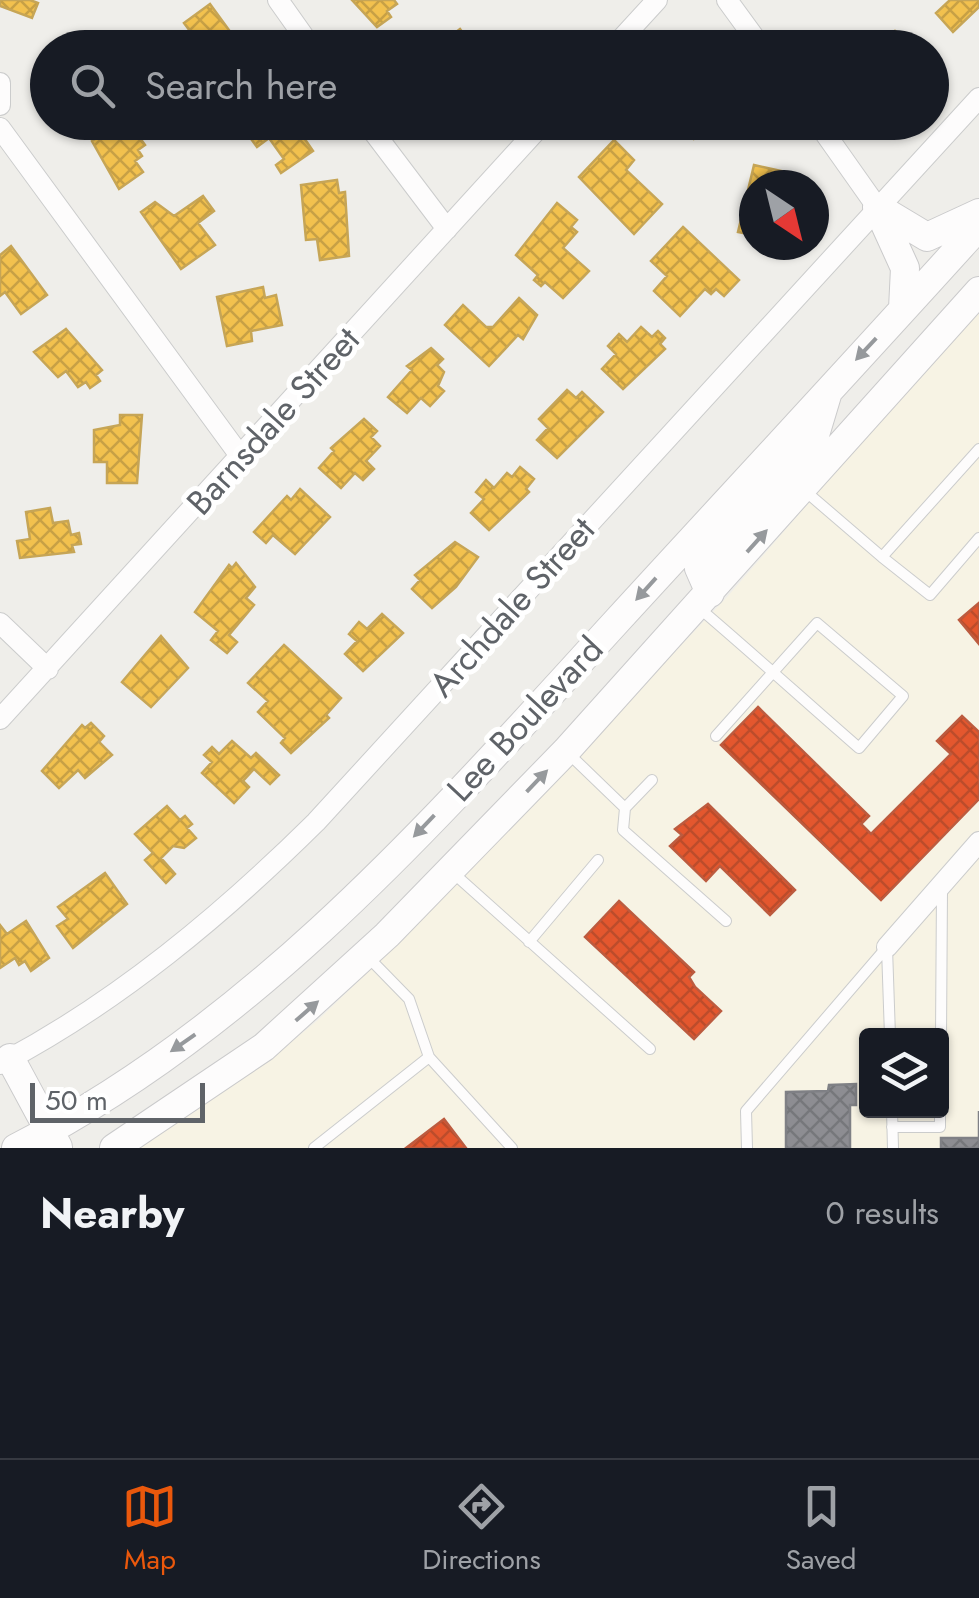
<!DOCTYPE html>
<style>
body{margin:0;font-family:Jost,sans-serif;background:#20242c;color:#f1f3f6}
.controls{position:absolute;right:30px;bottom:30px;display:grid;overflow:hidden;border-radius:10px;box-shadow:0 2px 8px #0004}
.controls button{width:90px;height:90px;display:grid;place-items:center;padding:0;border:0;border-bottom:2px solid #363941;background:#171b24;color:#f1f3f6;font:50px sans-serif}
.compass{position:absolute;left:739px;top:170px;width:90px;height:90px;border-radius:50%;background:#171b24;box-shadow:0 2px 8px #0004;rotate:145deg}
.scale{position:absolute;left:30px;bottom:25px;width:175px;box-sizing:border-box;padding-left:10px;border:5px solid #5f6368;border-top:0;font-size:28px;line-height:35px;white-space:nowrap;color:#5f6368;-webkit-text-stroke:8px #fff;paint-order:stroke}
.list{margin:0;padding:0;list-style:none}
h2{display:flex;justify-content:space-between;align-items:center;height:130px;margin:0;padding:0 40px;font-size:42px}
h2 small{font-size:32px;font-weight:400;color:#9ea1a6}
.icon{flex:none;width:55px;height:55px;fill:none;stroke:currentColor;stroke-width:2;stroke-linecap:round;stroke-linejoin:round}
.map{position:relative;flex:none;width:979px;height:1148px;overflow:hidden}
.search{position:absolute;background:#171b24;box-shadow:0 2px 8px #0004;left:30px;right:30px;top:30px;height:110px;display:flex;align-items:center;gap:25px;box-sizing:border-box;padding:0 35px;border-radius:55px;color:#9ea1a6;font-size:38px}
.sheet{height:310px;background:#171b24}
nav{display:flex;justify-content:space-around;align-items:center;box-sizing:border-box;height:140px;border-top:2px solid #363941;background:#171b24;font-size:28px;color:#9ea1a6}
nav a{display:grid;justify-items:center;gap:5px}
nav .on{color:#ea580c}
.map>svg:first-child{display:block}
.commercial{fill:#f7f3e4;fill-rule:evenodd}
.homes{fill:url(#homes-cross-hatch);stroke:#c6a556;stroke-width:2.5}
.shops{fill:url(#shops-cross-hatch);stroke:#bc5b3f;stroke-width:2.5}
.industry{fill:url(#industry-cross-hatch);stroke:#7f8085;stroke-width:2.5}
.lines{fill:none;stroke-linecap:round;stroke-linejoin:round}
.lane-casing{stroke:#cbcccc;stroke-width:12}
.street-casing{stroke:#cbcccc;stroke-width:22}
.secondary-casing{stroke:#cacacb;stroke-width:30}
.lane{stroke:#fdfcfc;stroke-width:10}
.street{stroke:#fdfcfc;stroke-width:20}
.secondary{stroke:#fdfcfc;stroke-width:28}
.oneway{fill:#96999c}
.labels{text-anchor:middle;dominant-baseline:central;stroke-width:10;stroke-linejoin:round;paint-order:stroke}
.street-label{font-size:35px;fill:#5f6368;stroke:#fff}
</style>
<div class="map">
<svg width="979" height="1148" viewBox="0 0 979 1148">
<defs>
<pattern id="homes-cross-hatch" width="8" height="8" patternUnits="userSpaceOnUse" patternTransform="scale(2.5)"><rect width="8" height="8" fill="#f2c14e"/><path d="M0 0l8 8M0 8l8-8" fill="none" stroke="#c7a045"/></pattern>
<pattern id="shops-cross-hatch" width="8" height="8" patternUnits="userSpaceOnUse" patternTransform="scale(2.5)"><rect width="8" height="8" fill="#e4572e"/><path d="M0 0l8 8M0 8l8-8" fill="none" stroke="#bc4c2b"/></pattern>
<pattern id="industry-cross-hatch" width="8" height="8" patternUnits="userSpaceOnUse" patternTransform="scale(2.5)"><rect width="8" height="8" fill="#8d8d92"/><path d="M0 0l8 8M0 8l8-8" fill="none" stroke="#76777b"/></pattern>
</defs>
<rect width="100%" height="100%" fill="#efeeea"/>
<path class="commercial" d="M979,307V1148H139L272,1058L318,1020L396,945L727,597ZM866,1036H942V1110H866Z"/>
<path class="homes" d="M0,0H30L38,3L32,18L0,6Z
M352,0H394L397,4L387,11L391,17L377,27Z
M950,0H979V7L953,32L936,13Z
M210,4L242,48H189L182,38L190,31L184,23Z
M460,29L474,48H447L443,42Z
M895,31L913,48H880Z
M293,122L313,151L281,173L276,165L284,159L269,138L257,147L246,132L258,122Z
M688,122H728L729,126L694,139Z
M112,127L116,132L132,127L145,145L138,150L142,156L135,161L143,172L119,189L92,141Z
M614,140L634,160L626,170L662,204L634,234L579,177Z
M754,165L790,173L787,185H754V235L738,232Z
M337,180L339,193L345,192L349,256L320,260L317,239L306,240L301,185Z
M203,196L214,211L198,223L215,245L181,269L141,212L155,202L174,216Z
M557,203L577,220L571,227L577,232L563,248L589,271L563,298L545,282L541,286L534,280L538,275L516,255Z
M683,227L739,280L724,296L716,289L711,294L705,289L680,316L654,291L667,276L651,261Z
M11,246L47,295L21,314L5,292L0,296V255Z
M263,287L265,298L276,295L282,325L251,331L252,341L227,346L217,297Z
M519,298L537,315L523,339L518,335L489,366L445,325L463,305L486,327H493Z
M641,327L652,337L658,331L665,338L660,344L665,349L623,389L602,369L616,354L608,346L619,334L627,342Z
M66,329L102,370L96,375L100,381L90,388L86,382L78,387L66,371L58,377L34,352Z
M431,348L443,359L437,365L444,372L438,386L444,391L430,406L421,398L407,413L388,397L412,370L407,366Z
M567,390L576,398L582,392L603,412L557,458L537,440L548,428L539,419Z
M120,415H142L137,483H107V462H94V430L120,425Z
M364,419L377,431L371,437L380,446L366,461L374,469L363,480L355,473L341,488L319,468L334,451L331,448Z
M520,467L534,479L526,489L529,492L489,530L471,513L484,499L476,492L486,480L494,488L507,473L512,477Z
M300,489L330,517L295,554L273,535L266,543L254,532L287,496L291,500Z
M50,508L53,523L68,521L71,535L79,533L81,544L72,545L74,552L20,558L17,541L30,539L26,512Z
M455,542L478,557L456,587L432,608L412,589L420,580L415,575Z
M236,563L255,587L246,598L254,605L229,635L237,642L227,653L211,640L218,631L195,612L229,565L232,568Z
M382,614L403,633L363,671L345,654L357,641L349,634L359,622L367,629Z
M161,636L188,668L151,707L122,682Z
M284,645L341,698L326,715L329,718L291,753L281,743L285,738L258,712L268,701L248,683Z
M91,723L104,736L99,742L112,755L85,778L78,770L59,788L42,771L82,725L85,728Z
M232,741L251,758L256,753L279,775L270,784L254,769L243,781L249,787L234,803L202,773L212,762L204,755L212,747L219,754Z
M167,806L180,820L185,816L192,824L187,828L196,838L184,848L173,846L161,858L175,874L166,883L145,860L153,853L135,834Z
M105,873L127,904L73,948L57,926L68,919L58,907Z
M26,921L49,958L31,971L25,961L19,965L15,958L0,968V925L7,934Z"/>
<path class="shops" d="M979,603V644L959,620Z
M758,707L869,816L861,824L871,834L951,754L937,741L962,716L979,732V799L881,900L721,745Z
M708,804L795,890L770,915L720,866L706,881L670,846L682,835L675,829Z
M619,901L694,972L689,977L695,987L721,1011L694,1039L585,937Z
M444,1119L466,1148H406Z"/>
<path class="industry" d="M856,1084V1105H850V1148H786V1092L828,1091L829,1085Z
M979,1111V1148H941V1138H979Z"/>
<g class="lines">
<defs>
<path id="lane" d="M804,490L882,557L979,449
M882,557L930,595L979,538
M698,607C752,653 805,701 859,748L903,696L817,623L716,736
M568,753L625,808L623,830L726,921
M625,808L652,780
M451,871L650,1049
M529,942L598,860
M887,948L890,1036
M367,956L409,999L429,1057L512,1148
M941,1036L942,890
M892,1110L893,1148
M892,1127H940V1110
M314,1148L429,1057
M747,1148L746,1111L887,947"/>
<path id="street" d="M278,0L312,48
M727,0L762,48
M613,48L657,0
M0,83V105
M366,122L447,229
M817,122L877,207
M0,128L241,457
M0,623L48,669
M0,719L544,122
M887,947L979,842
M0,1064C118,1002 222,915 316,822L979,98"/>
<path id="secondary" d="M877,207L927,237L979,213
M880,213L905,268L903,309
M710,593L699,568L815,435L827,395
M10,1058L58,1147
M16,1148C256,1026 437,818 616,622C737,490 859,359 979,226
M114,1148L264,1047L387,935L566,751L979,291"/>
</defs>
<use href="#lane" class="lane-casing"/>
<use href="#street" class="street-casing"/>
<use href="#secondary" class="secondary-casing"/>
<use href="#lane" class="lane"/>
<use href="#street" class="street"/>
<use href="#secondary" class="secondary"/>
</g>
<defs><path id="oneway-solid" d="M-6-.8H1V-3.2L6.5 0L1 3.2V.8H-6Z" transform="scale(2.5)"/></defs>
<g class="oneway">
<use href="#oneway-solid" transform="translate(866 349) rotate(133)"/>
<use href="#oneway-solid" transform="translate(757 541) rotate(-48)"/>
<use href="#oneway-solid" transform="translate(646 589) rotate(132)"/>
<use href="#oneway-solid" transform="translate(537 781) rotate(-46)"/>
<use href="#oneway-solid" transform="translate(424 826) rotate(134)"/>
<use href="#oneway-solid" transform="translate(307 1011) rotate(-41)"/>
<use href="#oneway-solid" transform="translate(183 1043) rotate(145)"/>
</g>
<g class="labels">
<g class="street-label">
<text transform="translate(273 421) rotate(-48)">Barnsdale Street</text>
<text transform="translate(512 607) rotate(-48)">Archdale Street</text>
<text transform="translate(525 719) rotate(-47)">Lee Boulevard</text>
</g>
</g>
</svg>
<div class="controls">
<button><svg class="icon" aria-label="layers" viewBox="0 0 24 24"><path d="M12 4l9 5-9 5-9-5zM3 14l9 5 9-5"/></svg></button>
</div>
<svg class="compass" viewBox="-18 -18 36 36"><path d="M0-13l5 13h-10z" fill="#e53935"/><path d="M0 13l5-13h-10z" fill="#9ea1a6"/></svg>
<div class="scale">50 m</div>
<div class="search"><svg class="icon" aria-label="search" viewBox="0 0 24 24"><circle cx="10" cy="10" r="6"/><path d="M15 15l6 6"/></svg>Search here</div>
</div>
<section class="sheet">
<h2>Nearby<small>0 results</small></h2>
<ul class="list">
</ul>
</section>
<nav>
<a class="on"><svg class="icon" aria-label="map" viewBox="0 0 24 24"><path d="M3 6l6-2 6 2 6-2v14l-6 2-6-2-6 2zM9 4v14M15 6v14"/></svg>Map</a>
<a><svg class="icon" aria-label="directions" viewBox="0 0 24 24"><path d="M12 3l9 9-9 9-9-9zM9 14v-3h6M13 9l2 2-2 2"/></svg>Directions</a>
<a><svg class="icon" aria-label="saved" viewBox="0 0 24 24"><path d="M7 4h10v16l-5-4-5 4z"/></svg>Saved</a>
</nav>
